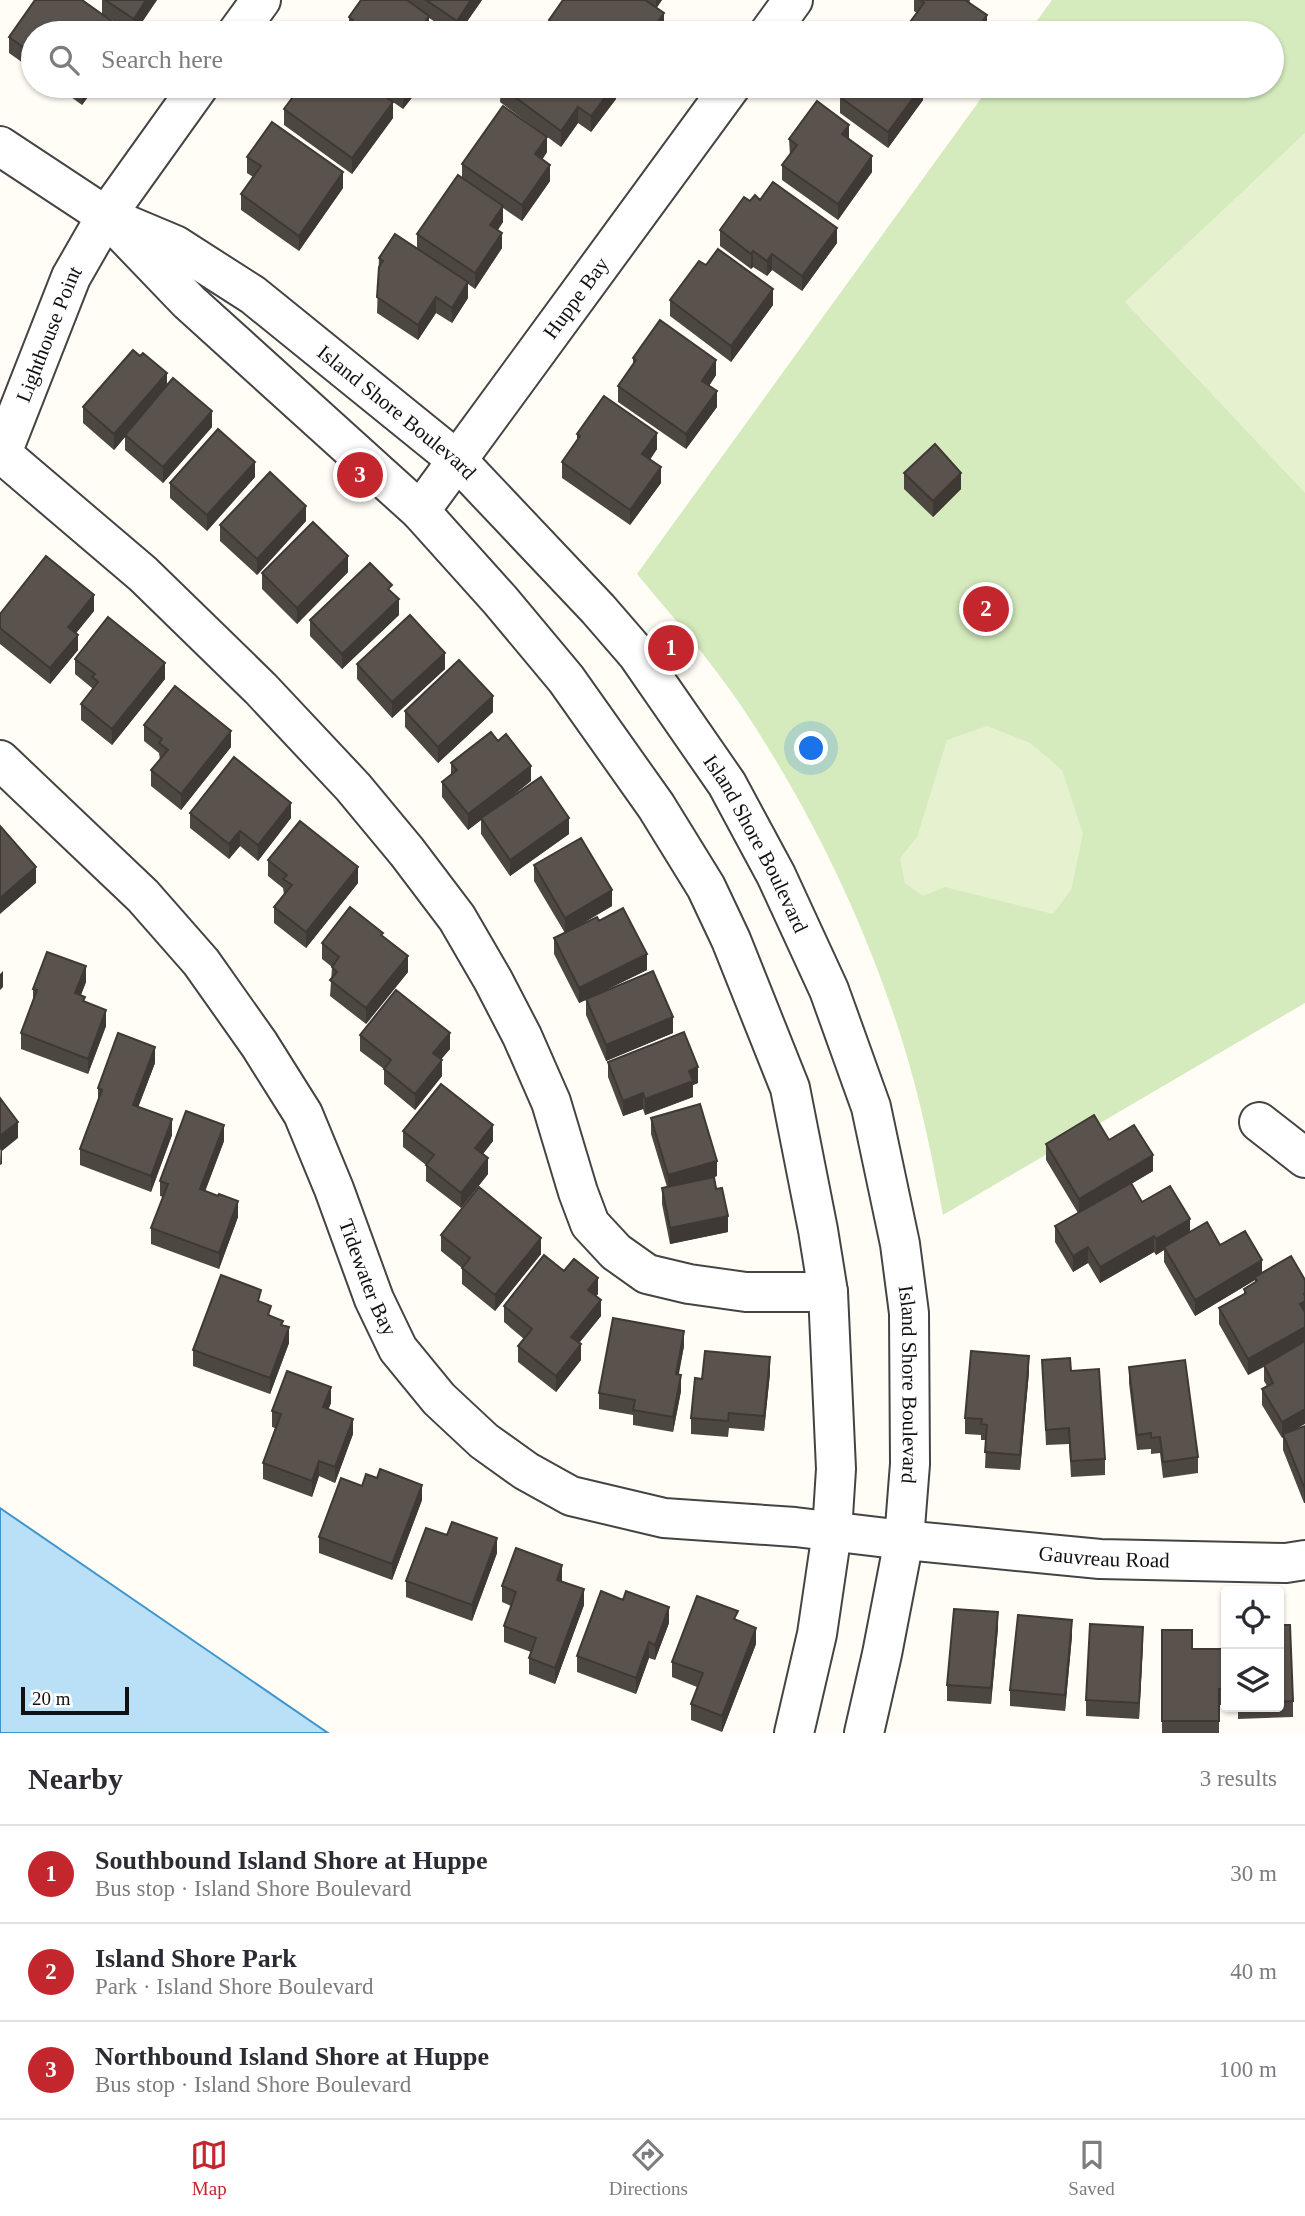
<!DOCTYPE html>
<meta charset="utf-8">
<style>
body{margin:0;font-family:"Times New Roman",serif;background:#f7f7f7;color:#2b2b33}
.controls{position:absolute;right:21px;bottom:21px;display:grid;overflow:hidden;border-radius:7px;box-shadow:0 2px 5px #0004}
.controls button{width:63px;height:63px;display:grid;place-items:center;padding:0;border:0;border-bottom:2px solid #e1e1e2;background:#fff;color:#2b2b33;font:35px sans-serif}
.scale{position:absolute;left:21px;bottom:18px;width:108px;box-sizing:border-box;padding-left:7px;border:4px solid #111;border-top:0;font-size:19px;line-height:24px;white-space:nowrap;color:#111;-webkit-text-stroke:5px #fff;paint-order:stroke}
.you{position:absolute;left:812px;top:749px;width:24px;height:24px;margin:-18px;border:5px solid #fff;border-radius:50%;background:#1a73e8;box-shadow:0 0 0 10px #1a73e833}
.badge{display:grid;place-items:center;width:46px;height:46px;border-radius:50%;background:#c4262e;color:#fff;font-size:23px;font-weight:700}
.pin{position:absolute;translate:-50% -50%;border:4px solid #fff;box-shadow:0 2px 7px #0006}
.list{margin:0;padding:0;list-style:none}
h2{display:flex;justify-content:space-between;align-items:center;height:91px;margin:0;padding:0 28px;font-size:30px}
h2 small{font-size:23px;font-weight:400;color:#7c7c81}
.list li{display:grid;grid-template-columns:46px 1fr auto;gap:21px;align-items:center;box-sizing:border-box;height:98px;padding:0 28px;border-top:2px solid #e1e1e2}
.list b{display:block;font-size:26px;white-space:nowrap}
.list p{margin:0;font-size:23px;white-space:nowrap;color:#7c7c81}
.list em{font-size:23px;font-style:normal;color:#7c7c81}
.icon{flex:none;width:38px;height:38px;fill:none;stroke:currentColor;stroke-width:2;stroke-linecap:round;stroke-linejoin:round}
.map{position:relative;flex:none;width:1305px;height:1733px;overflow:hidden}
.search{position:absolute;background:#fff;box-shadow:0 2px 5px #0004;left:21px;right:21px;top:21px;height:77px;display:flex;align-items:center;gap:18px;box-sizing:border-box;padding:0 24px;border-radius:38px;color:#7c7c81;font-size:26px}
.sheet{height:385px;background:#fff}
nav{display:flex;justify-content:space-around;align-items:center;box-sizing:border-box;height:98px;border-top:2px solid #e1e1e2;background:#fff;font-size:19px;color:#7c7c81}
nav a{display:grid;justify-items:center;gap:4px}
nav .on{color:#c4262e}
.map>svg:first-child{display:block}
.green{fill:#d5ebbd}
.pitch{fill:#e6f2cf}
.water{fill:#b9e0f7;stroke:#3f96cf;stroke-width:2}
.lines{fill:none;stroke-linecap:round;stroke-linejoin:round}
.minor-casing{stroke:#444;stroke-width:42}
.minor{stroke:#fff;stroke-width:38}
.wall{fill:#4d4742}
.shaded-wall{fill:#3f3936}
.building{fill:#5a524d;stroke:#3f3936;stroke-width:2}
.labels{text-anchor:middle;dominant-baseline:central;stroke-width:7;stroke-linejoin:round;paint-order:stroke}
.street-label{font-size:21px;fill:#111;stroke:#fff}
</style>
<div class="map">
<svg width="1305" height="1733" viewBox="0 0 1305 1733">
<rect width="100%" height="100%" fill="#fffdf5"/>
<path class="green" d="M1052,0H1305V1003L943,1215C932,1156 920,1097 902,1040C865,922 810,809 742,707C710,660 673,617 637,574L990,86H1272V33H1028Z"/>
<path class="pitch" d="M1305,133V493L1125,302Z
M987,726L1030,743L1062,770L1083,834L1071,890L1053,914L945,887L923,896L905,883L900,858L917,837L947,740Z"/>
<path class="water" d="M0,1508L328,1733H0Z"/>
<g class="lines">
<defs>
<g id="minor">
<path d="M237,33L261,0"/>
<path d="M769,33L793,0"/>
<path id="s1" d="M0,146L106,216L175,245L253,295L458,461L598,609L637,654L727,784L776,875L829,990L871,1107L900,1244L909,1313L910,1464L904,1540L882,1654L864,1733"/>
<path d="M117,227L189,302L420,511L500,600L566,679L656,806L706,887L731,940L790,1088L818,1230L828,1292L836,1469L832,1532L817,1634L794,1733"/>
<path d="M2,454L143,574L261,689L353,787L407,852L457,918L493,980L522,1036L551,1102L578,1192L590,1224L616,1252L647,1274L689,1284L746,1292H828"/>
<path id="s2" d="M0,458L71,277L106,216L199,86"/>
<path id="s3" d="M420,511L731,86"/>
<path id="s4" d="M0,760L143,896L201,962L259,1044L303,1114L334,1189L374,1299L398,1349L439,1399L484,1441L526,1471L571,1496L664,1518L795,1527L904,1540L1100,1559L1286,1563L1305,1560"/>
<path d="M1259,1122L1305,1158"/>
</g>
</defs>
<use href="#minor" class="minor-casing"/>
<use href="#minor" class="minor"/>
</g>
<path class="wall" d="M35,0H82L124,30V33H33V70L9,53V37Z
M102,0H157L135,33H132L102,14Z
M361,0H482L459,33H452L429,18V32L349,25V17Z
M563,0H662L656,8L664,29L661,33H549V20Z
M914,0H970L969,3L987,31L917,13L914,11Z
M56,86H96L82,105Z
M327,86H421L403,109L393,102V118L352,174L284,125V109L325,89Z
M501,86H616V99L591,132L578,123L561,147L500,102Z
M837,86H923V100L888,148L840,113V97L843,93L837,88Z
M789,139H849L872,172L838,220L782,180V165L790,155Z
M547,152L542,160L550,181L522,221L503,208V222L498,230L502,248L475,289L468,284V298L452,323L436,313L418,340L377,313L379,258L417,249V234L462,178V164Z
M247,157L343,188L299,251L241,210V194L253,177L247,173Z
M760,200L837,243L802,291L772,270L767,276L753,267L751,269L720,246V230L750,201Z
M670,300L773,305L731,362L670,316Z
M633,358L716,375L709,386L717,407L686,449L618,402V386L633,364Z
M167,386L212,427L163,483L125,450V437L114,450L83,423V407Z
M577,434L657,449L650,460L661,483L630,525L562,478V462L577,441Z
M904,473L961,489L933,517L904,489Z
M255,477L207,531L170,498V483Z
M306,521L257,575L220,541V525Z
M348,572L297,624L262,589V573Z
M392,593L399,615L342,669L310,636V620Z
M94,611L76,633L78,650L50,684L0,644V614Z
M75,659L165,679L112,745L81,720V704L92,690V688L75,674Z
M357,664L445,669L392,718L357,679Z
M405,711L493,712L438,763L405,727Z
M144,725L231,747L181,810L151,786V770L160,760L159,753L144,741Z
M451,763L531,781L504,802L569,834L510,876L481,834V820L468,830L442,797V782L451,775Z
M190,813L291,818L258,861L240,846L229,859L190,828Z
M268,860L358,883L306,948L274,923V907L284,895L283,888L268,876Z
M534,865L612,906L576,927L599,921L647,970L598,994L673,1033L606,1061L586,1015V1000L579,1003L554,954V938L565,933L534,881Z
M383,937L408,972L366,1024L330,996L332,967L322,959V943Z
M86,982L81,995L85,1002L106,1026L88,1074L21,1049V1033L33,1000V989Z
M360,1035L450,1049L441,1059L442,1076L415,1110L384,1084V1069L360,1051Z
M608,1062L698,1083L693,1085V1097L645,1115L643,1109L623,1116L608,1077Z
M155,1063L138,1107L172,1135L151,1192L80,1165V1149L98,1102V1088Z
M651,1118L717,1176L714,1177L728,1232L670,1244L662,1204V1188L667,1187L651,1134Z
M403,1131L493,1141L483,1154L488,1174L461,1208L426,1181V1165L403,1147Z
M1109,1140L1153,1171L1131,1184L1142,1202L1190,1232L1220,1245L1262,1272L1298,1428L1305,1426L1304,1503L1283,1450V1437L1282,1438L1262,1405V1389L1267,1386L1264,1381V1367L1248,1375L1219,1324V1308L1244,1294V1289L1255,1282V1280L1195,1316L1164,1262V1250L1156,1255L1154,1252L1100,1283L1088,1263L1073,1272L1055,1242V1226L1078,1213L1046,1160V1144Z
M224,1141L205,1191L238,1217L219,1269L151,1244V1228L163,1197L160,1196V1181Z
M441,1235L541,1254L495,1311L462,1284V1268L441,1251Z
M564,1271L598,1294L596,1296L601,1316L579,1343L581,1360L556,1392L518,1362V1346L524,1339L504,1322V1306Z
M261,1302L289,1343L270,1394L193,1366V1350Z
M684,1346L678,1375L681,1391L673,1432L633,1425V1415L599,1409V1393Z
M1042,1360L1071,1371L1105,1459V1475L1071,1477L1069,1444L1046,1445Z
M1129,1367L1198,1457V1473L1163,1478L1160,1453L1151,1454V1449L1137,1450L1129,1383Z
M1029,1372L1020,1470L985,1468L986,1440H981V1435L965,1434V1418Z
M770,1373L764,1431L729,1428L728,1437L691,1434V1418L702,1379Z
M331,1403L328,1409L353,1434L335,1483L319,1476L312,1497L263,1479V1463L275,1428L272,1427V1411Z
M422,1500L392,1580L319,1553V1537Z
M497,1553L472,1621L406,1597V1581Z
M562,1582L584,1605L555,1684L529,1674V1658L531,1652L504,1642V1626L511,1606L502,1602V1586Z
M623,1600L669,1623L655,1660L649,1658L636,1694L577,1672V1656Z
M738,1621L756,1644L722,1732L691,1720V1704L697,1687L672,1677V1662Z
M1279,1625L1293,1701V1717L1238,1719V1707H1279Z
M998,1628L991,1704L947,1701V1685Z
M1162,1630L1192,1649H1226V1705H1219V1733H1162Z
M1072,1636L1065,1711L1010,1706V1690Z
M1143,1643L1139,1719L1086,1716V1700Z"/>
<path class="shaded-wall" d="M146,0H157L134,33V19Z
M471,0H482L459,33H457V21Z
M656,0H662L656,9Z
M664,13V29L661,33H650Z
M987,15V31L985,33H974Z
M429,16V32L428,33H417Z
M612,24V33H606Z
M85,86H96L82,105V89Z
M409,86H421L403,109V94Z
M614,86H616V99L591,132V116Z
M922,86H923V100L888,148V132Z
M393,102V118L352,174V158Z
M578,107V123L561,147V131Z
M849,125V140L842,134Z
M547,137V152L535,170V154Z
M872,156V172L838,220V204Z
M550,165V181L522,221V205Z
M343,172V188L299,251V236Z
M503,206V222L490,240V225Z
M837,228V243L802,291V276Z
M502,233V248L475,289V273Z
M753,251V267L751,269V254Z
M772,254V270L767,276V261Z
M468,282V298L452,323V308Z
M773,289V305L731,362V346Z
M436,297V313L418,340V325Z
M716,360V375L702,397V381Z
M167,373V389L125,435V437L114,450V434Z
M717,391V407L686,449V434Z
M212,411V427L163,483V467Z
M657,433V449L642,470V454Z
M255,462V477L207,531V515Z
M661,467V483L630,525V510Z
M961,473V489L933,517V501Z
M306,506V521L257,575V559Z
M348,556V572L297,624V608Z
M94,595V611L68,643V627Z
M399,599V615L342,669V654Z
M78,635V650L50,684V668Z
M445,653V669L392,718V702Z
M165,663V679L112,745V729Z
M493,696V712L438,763V747Z
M231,731V747L181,810V794Z
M531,766V781L482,820L481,818V820L468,830V814Z
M291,803V818L258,861V845Z
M569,818V834L510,876V860Z
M240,831V846L229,859V844Z
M36,867V883L0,914V898Z
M358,867V883L306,948V932Z
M612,890V906L565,934V918Z
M647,954V970L579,1003V988Z
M408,956V972L366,1024V1008Z
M86,966V982L75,1009V993Z
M3,971V987L0,990V974Z
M106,1010V1026L88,1074V1059Z
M673,1017V1033L606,1061V1045Z
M450,1033V1049L433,1069V1053Z
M155,1047V1063L133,1121V1105Z
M442,1060V1076L415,1110V1094Z
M698,1067V1083L693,1085V1097L645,1115V1099L689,1071Z
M643,1093V1109L623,1116V1101Z
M172,1119V1135L151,1192V1176Z
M18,1122V1138L2,1151V1164L0,1165L1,1135Z
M224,1125V1141L200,1205V1189Z
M493,1125V1141L475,1164V1148Z
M1153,1155V1171L1079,1215V1199Z
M488,1158V1174L461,1208V1193Z
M717,1161V1176L668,1191V1175Z
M238,1201V1217L219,1269V1253Z
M728,1216V1232L670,1244V1228Z
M1190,1219V1235L1164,1247V1250L1156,1255V1239Z
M1154,1236V1252L1100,1283V1267Z
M541,1238V1254L495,1311V1295Z
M1088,1247V1263L1073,1272V1256Z
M1262,1260V1276L1255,1277V1280L1195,1316V1300Z
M598,1278V1294L588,1305V1290Z
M1305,1293V1317L1300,1304L1304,1294Z
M601,1300V1316L571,1353V1337Z
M289,1327V1343L270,1394V1378Z
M1305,1327V1343L1248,1375V1359Z
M684,1331V1346L676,1390V1374Z
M581,1344V1360L556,1392V1376Z
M1029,1356V1372L1020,1470V1455Z
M770,1357V1373L764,1431V1416Z
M681,1375V1391L673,1432V1417Z
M331,1387V1403L323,1423V1407Z
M1305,1409V1424L1284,1436L1283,1434V1437L1282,1438V1422Z
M353,1419V1434L335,1483V1467Z
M319,1461V1476L312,1497V1481Z
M422,1485V1500L392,1580V1564Z
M1304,1487H1305V1503H1304Z
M497,1538V1553L472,1621V1605Z
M562,1565V1581L557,1596V1580Z
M584,1589V1605L555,1684V1668Z
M669,1607V1623L655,1660V1645Z
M998,1612V1628L991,1704V1688Z
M1072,1620V1636L1065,1711V1695Z
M1143,1627V1643L1139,1719V1703Z
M756,1628V1644L722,1732V1716Z
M649,1642V1658L636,1694V1678Z"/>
<path class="building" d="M35,0H82L124,30L122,33H33V54L9,37Z
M105,0H146L134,19Z
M361,0H407L429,16L417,33H343L353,20L349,17Z
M426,0H471L457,21Z
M563,0H645L664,13L650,33H624L612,24L606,33H567L549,20Z
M920,0H965L987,15L974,33H902L924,3Z
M543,29L548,33H540Z
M301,86H320L325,89L327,86H370L393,102L352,158L284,109Z
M392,86H409L403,94Z
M500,86H614L591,116L578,107L561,131Z
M848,86H922L888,132L840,97Z
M817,101L849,125L842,134L872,156L838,204L782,165L797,145L789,139Z
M503,106L547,137L535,154L550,165L522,205L462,164Z
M272,122L343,172L299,236L241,194L261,166L247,157Z
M458,175L503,206L490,225L502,233L475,273L417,234Z
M773,182L837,228L802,276L772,254L767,261L753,251L751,254L720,230L744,197L750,201L755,195L760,200Z
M395,234L468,282L452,308L436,297L418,325L377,297L379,267L383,261L379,258Z
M718,249L773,289L731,346L670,300L699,261L706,265Z
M660,320L716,360L702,381L717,391L686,434L618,386L636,360L633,358Z
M133,350L140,356L143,353L167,373L114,434L83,407Z
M173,378L212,411L163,467L125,435Z
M604,396L657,433L642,454L661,467L630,510L562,462L580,436L577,434Z
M218,429L255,462L207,515L170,483Z
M935,444L961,473L933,501L904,473Z
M270,472L306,506L257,559L220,525Z
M313,522L348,556L297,608L262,573Z
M46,556L94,595L68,627L78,635L50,668L0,628V614Z
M370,563L392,585L388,589L399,599L342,654L310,620Z
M410,615L445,653L392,702L357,664Z
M108,617L165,663L112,729L81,704L98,682L92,677L95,674L75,659Z
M459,660L493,696L438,747L405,711Z
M175,686L231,731L181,794L151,770L168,750L159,743L162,739L144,725Z
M491,732L498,741L506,734L531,766L468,814L442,782L457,770L451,763Z
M234,757L291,803L258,845L240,831L229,844L190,813Z
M541,777L569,818L510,860L481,818Z
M300,821L358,867L306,932L274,907L292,885L283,879L287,875L268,860Z
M0,826L36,867L0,898Z
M581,838L612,890L565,918L534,865Z
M350,907L383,933L381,935L408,956L366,1008L330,980L337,972L332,967L339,957L322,943Z
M623,908L647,954L579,988L554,938L597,917L599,921Z
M47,952L86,966L75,993L85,997L83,1001L106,1010L88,1059L21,1033L37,990L33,989Z
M653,971L673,1017L606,1045L586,999Z
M396,990L450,1033L433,1053L442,1060L415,1094L384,1069L391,1060L360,1035Z
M684,1032L698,1067L689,1071L693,1081L645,1099L643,1093L623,1101L608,1062Z
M118,1033L155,1047L133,1105L172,1119L151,1176L80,1149L102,1090L98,1088Z
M441,1084L493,1125L475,1148L488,1158L461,1193L426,1165L434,1155L403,1131Z
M0,1098L18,1122L1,1135L2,1148L0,1149Z
M700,1104L717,1161L668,1175L651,1118Z
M186,1111L224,1125L200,1189L218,1196L219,1194L238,1201L219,1253L151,1228L168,1184L160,1181Z
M1094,1115L1109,1140L1134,1125L1153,1155L1079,1199L1046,1144Z
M714,1177L716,1189L722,1188L728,1216L670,1228L662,1188Z
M1131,1183L1142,1202L1170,1186L1190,1219L1156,1239L1154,1236L1100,1267L1088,1247L1073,1256L1055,1226Z
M479,1187L541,1238L495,1295L462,1268L470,1258L441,1235Z
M1207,1222L1220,1245L1245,1231L1262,1260L1195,1300L1164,1247Z
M544,1255L564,1271L574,1259L598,1278L588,1290L601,1300L571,1337L581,1344L556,1376L518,1346L532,1329L504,1306Z
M1291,1256L1305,1280V1293L1304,1294L1305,1296V1301L1300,1304L1305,1312V1327L1248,1359L1219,1308L1246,1293L1244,1289L1257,1281L1255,1277Z
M221,1275L261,1290L258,1301L271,1306L268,1315L283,1321L281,1325L289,1327L270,1378L193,1350Z
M613,1318L684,1331L676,1374L681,1375L673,1417L633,1410L635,1400L599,1393Z
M1305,1341V1409L1282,1422L1262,1389L1273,1383L1264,1365Z
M705,1351L770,1357L764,1416L729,1413L728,1421L691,1418L695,1378L702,1379Z
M971,1351L1029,1356L1020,1455L985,1452L987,1425L981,1424L982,1419L965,1418Z
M1070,1358L1071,1371L1099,1369L1105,1459L1071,1461L1069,1428L1046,1430L1042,1360Z
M1185,1360L1198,1457L1163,1462L1160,1437L1151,1438V1433L1137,1435L1129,1367Z
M287,1371L331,1387L323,1407L353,1419L335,1467L319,1461L312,1481L263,1463L281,1414L272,1411Z
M1305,1426V1487H1304L1283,1434Z
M380,1469L422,1485L392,1564L319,1537L341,1478L362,1486L366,1474L377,1478Z
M452,1522L497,1538L472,1605L406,1581L426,1528L447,1535Z
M516,1548L562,1565L557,1580L584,1589L555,1668L529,1658L536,1638L504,1626L516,1592L502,1586Z
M601,1591L623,1600L626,1591L669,1607L655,1645L649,1642L636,1678L577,1656Z
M697,1596L738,1611L734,1619L756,1628L722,1716L691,1704L703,1673L672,1662Z
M954,1609L998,1612L991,1688L947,1685Z
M1018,1615L1072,1620L1065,1695L1010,1690Z
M1090,1624L1143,1627L1139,1703L1086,1700Z
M1279,1625H1290L1293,1701L1279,1702Z
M1162,1630H1192V1649H1226V1689H1219V1721H1162Z"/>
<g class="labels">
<g class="street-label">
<text stroke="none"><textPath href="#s3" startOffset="264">Huppe Bay</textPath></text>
<text stroke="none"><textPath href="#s2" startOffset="133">Lighthouse Point</textPath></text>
<text stroke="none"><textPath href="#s1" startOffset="480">Island Shore Boulevard</textPath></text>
<text stroke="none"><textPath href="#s1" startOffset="1046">Island Shore Boulevard</textPath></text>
<text stroke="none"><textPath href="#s4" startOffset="644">Tidewater Bay</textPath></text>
<text stroke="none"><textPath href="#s1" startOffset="1615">Island Shore Boulevard</textPath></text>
<text stroke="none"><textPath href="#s4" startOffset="1489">Gauvreau Road</textPath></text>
</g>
</g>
</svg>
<div class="controls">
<button><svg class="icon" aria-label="locate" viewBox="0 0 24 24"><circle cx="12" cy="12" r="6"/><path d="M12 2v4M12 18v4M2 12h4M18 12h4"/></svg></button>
<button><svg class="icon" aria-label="layers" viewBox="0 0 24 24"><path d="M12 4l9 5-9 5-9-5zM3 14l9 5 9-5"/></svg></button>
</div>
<div class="scale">20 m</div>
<div class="you"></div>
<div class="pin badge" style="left:671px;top:648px">1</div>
<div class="pin badge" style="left:986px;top:609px">2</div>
<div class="pin badge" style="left:360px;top:475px">3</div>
<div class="search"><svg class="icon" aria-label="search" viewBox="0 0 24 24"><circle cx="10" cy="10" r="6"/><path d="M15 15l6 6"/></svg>Search here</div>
</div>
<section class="sheet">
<h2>Nearby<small>3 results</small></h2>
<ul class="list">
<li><span class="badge">1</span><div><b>Southbound Island Shore at Huppe</b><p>Bus stop · Island Shore Boulevard</p></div><em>30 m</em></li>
<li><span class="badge">2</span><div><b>Island Shore Park</b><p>Park · Island Shore Boulevard</p></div><em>40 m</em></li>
<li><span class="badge">3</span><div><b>Northbound Island Shore at Huppe</b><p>Bus stop · Island Shore Boulevard</p></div><em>100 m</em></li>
</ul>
</section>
<nav>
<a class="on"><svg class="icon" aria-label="map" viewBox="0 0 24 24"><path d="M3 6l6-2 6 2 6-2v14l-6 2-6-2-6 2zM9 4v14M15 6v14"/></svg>Map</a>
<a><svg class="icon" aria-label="directions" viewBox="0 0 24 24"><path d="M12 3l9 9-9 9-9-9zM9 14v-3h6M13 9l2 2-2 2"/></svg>Directions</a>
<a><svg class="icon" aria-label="saved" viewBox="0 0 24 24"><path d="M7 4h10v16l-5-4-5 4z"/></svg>Saved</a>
</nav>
